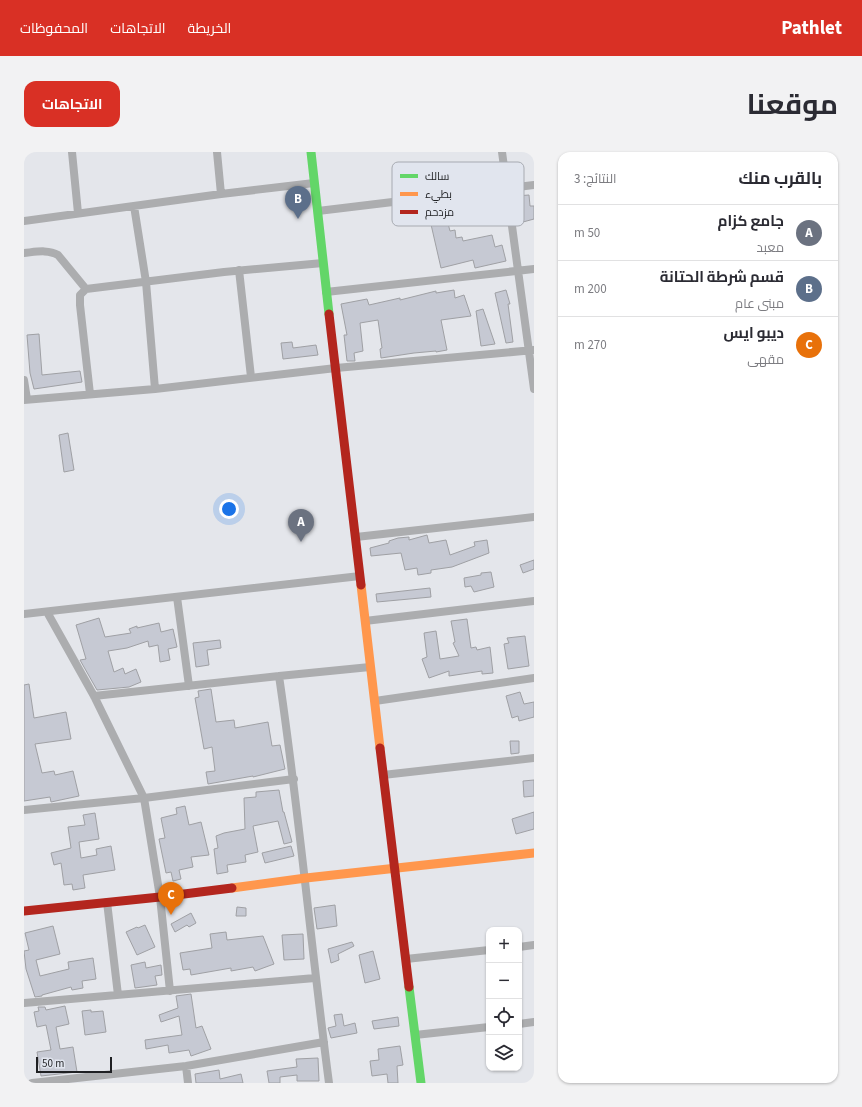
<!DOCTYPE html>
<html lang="ar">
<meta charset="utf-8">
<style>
body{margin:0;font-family:"Source Sans 3",Cairo,sans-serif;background:#f2f2f3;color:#2b2b33;direction:rtl}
.controls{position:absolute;right:12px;bottom:12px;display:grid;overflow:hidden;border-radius:8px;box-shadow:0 1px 3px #0004}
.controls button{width:36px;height:36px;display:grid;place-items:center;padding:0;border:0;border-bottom:1px solid #e1e1e2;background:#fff;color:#2b2b33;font:20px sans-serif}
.scale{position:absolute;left:12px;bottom:10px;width:76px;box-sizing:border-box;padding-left:4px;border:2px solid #1f2023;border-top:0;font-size:11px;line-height:14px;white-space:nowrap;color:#1f2023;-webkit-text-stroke:3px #e1e5ee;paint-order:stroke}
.you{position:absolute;left:205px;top:357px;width:14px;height:14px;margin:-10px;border:3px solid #fff;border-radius:50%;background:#1a73e8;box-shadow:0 0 0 6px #1a73e833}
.badge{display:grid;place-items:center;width:26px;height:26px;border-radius:50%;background:#d93025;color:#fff;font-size:13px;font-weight:700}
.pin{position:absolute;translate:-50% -33px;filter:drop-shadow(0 1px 2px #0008)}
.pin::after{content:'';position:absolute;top:21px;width:14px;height:12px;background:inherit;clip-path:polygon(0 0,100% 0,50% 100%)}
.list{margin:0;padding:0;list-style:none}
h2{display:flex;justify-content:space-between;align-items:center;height:52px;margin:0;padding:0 16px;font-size:17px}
h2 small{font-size:13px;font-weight:400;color:#7c7c81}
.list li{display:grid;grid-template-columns:26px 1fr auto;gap:12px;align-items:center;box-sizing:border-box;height:56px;padding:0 16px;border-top:1px solid #e1e1e2}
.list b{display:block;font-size:15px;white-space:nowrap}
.list p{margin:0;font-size:13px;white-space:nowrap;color:#7c7c81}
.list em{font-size:13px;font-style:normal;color:#7c7c81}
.icon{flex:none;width:22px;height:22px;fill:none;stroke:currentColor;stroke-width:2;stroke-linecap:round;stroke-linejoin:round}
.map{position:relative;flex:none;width:510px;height:931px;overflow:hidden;direction:ltr;border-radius:12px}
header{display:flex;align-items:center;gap:24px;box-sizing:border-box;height:56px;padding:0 20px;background:#d93025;color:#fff}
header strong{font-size:19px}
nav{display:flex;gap:22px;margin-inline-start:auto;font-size:14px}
.intro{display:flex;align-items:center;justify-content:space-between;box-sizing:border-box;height:96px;padding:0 24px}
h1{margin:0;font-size:28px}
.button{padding:10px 18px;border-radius:12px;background:#d93025;color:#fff;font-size:14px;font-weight:700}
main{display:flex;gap:24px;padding:0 24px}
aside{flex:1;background:#fff;border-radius:12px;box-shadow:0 1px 3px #0004}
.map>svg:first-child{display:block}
.building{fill:#c6c9d3;stroke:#9fa0a4}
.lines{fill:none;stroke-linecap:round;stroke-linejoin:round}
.street{stroke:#acadaf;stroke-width:8}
.fast{stroke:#63d668;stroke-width:9}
.slow{stroke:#ff974d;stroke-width:9}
.jam{stroke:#b3261e;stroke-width:9}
.key{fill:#e1e5ee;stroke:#a7aab1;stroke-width:1}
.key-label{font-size:11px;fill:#1f2023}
</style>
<header>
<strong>Pathlet</strong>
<nav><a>الخريطة</a><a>الاتجاهات</a><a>المحفوظات</a></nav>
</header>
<div class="intro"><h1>موقعنا</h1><a class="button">الاتجاهات</a></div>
<main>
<aside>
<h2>بالقرب منك<small>النتائج: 3</small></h2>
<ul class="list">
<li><span class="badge" style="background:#6b7280">A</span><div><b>جامع كزام</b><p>معبد</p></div><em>50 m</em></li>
<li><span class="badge" style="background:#5c6f8a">B</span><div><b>قسم شرطة الحتانة</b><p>مبنى عام</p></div><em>200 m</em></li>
<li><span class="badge" style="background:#e8710a">C</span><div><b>ديبو ايس</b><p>مقهى</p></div><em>270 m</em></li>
</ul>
</aside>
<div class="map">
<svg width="510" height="931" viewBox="0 0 510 931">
<rect width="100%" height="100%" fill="#e4e6eb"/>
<path class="building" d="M505,43L506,54H510V67L499,70L493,56L492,44Z
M422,64L426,79L431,78L432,86L438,85L439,89L468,83L471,95L478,93L482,109L451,116L449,108L417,116L406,68Z
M430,138L431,146L440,143L447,164L417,168L423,198L412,200V199L390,201L357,206L356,197L358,196L354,168L336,171L339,199L330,201L331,209H323L320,183H323L317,152L343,147L345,153L376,146V148L412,139V141Z
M482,138L486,152H484L489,190L482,191L471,141Z
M459,157L471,192L457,194L452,159Z
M15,182L18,223L56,219L58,230L10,237L6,221L3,183Z
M268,190L269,196L292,193L294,203L259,207L257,191Z
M44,281L50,318L40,320L35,283Z
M403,383L405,391L422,388L426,403L451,394L450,390L463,388L465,401L428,415L407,418V421L394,423L393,416L381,418L377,401L347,404L346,396L365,391V389L374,386L385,385V388Z
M510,408V417L499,421L496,413Z
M467,420L470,435L450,440L447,434L441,435L440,426L457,423V421Z
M406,436L407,445L353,450L352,442Z
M75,466L81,485L107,481L105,477L113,474V476L135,471L137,480L149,477L153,495L144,497L146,508L136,510L134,493L125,495L124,489L103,496L84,499L90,520L99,516L101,522L112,517L117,530L105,535L73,538L56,508L62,507L52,473Z
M443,467L447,496L452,495L453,498L466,495L469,521L458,522V519L425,524V519L405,526L398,507L403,505L400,481L412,479L416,507L435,504L429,491L431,490L427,469Z
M501,484L505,514L484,517L480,492L485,491L483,486Z
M196,488L197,496L183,498L185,513L172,515L169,491Z
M5,532L10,566L42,560L47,587L11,592L18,621L30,619L31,623L49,619L55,644L27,650L26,645L0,649V533Z
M187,537L192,570L210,568L211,576L244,570L248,594L256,593L261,617L229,625V624L184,632L182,620L191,619L188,595L180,597L171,546L175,545L174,539Z
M496,540L500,552L510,550V565L495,569L494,564L488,566L482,544Z
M486,589H495V601L487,602Z
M510,628V644L500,645L499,629Z
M255,638L259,660H260L268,690L260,692L254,669L229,674L234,700L221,703L222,710L203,713L204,720L193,722L190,697L194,696L192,684L200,681L221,677L220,646L232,645V640Z
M161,654L165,673L177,670L185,703L167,705L169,715L155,718L157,727L149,729L147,720L142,721L135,687L141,686L137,666L153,662L152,656Z
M510,660V677L492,682L488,667Z
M71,661L75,687L55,690L57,706L73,703L72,697L87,694L91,718L59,723L61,736L49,738L48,732L40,733L37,711L30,713L27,701L47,696L44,675L61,673L59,663Z
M267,694L270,704L241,711L238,701Z
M311,753L313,774L293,777L290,756Z
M213,755L222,756V764H212Z
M167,761L172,771L165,775L163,773L151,780L147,772Z
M121,773L131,795L113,803L102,780L113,775L114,776Z
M29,774L36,802L12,808L16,824L45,817L44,810L69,806L72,827L58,829L59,836L48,838L47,835L18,843V844L11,845L2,817L0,799L5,798L1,781Z
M202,780L203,788L239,784L250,812L231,819L229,815L207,819V816L167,823L166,817L159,818L156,801L188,796L186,782Z
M279,782L280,807L260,808L258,783Z
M328,790L330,794L314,802L315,808L307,811L304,797Z
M349,799L356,827L341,831L335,803Z
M121,810L122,816L137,813L138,823L131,824L133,833L111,836L107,813Z
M167,842L172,876L178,874L187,897L167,904L165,898L145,901L144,893L122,897L121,888L158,883L155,864L137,870L135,863L154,856L152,844Z
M41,854L45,872L32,875L36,897L49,895L53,920L17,924L13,900L27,898L22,873L13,875L10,860L15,859L14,855H21L22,858Z
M67,858V860L79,859L82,880L61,883L58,859Z
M318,862L320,874L331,871L333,881L307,886L304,876L312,874L310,863Z
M374,865L375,874L350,877L348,869Z
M376,894L379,913L373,914L374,931H364L363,922L348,924L346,909L355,908L354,897Z
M294,906L295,929H273V923L256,925V931H245L243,919L273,915L272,907Z
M195,918L196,927L217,922L219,931H172L171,922Z"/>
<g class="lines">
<path class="street" d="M48,0L54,61
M193,0L197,42
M478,0L510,237
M110,54L122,130L131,237
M294,59L510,33
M0,69L197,42L290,31
M0,101C11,100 24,97 34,103L62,137
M215,118L227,225
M302,140L510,117
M0,228L3,247
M66,242L56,153V143L62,137L200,120L299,111
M0,248L131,237L312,216L510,198
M332,385L510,365
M153,445L165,534
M23,460L70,544L120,646L136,745L146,839
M0,462L336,424
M341,469L510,449
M255,524C275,659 287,795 305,931
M70,544L255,524L346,515
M351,549L510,526
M359,623L510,606
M0,658L120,646L270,627
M83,750L94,843
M495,795L510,793
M382,807L465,798
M0,851L291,826
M495,872L510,870
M391,883L465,875
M162,914L164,931
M8,931L162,914L300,890"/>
<path class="fast" d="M287,0L305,162
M385,835L397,931"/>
<path class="slow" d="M337,433L356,596
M208,736L282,726L510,701"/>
<path class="jam" d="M305,162L337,433
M356,596L385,835
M0,759L136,745L208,736"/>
</g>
<rect x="368" y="10" width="132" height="64" rx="6" class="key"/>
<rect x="376" y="22" width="18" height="4" fill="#63d668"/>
<rect x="376" y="40" width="18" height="4" fill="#ff974d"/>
<rect x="376" y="58" width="18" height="4" fill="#b3261e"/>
<g class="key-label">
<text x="401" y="28">سالك</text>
<text x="401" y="46">بطيء</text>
<text x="401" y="64">مزدحم</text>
</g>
</svg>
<div class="controls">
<button>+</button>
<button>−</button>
<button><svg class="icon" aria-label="locate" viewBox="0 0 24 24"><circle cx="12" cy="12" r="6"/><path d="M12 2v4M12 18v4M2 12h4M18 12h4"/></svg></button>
<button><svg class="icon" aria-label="layers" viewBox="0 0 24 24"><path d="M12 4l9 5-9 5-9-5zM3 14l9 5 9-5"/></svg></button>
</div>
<div class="scale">50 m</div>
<div class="you"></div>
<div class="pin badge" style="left:277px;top:390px;background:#6b7280">A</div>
<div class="pin badge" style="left:274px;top:67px;background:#5c6f8a">B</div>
<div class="pin badge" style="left:147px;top:763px;background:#e8710a">C</div>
</div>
</main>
